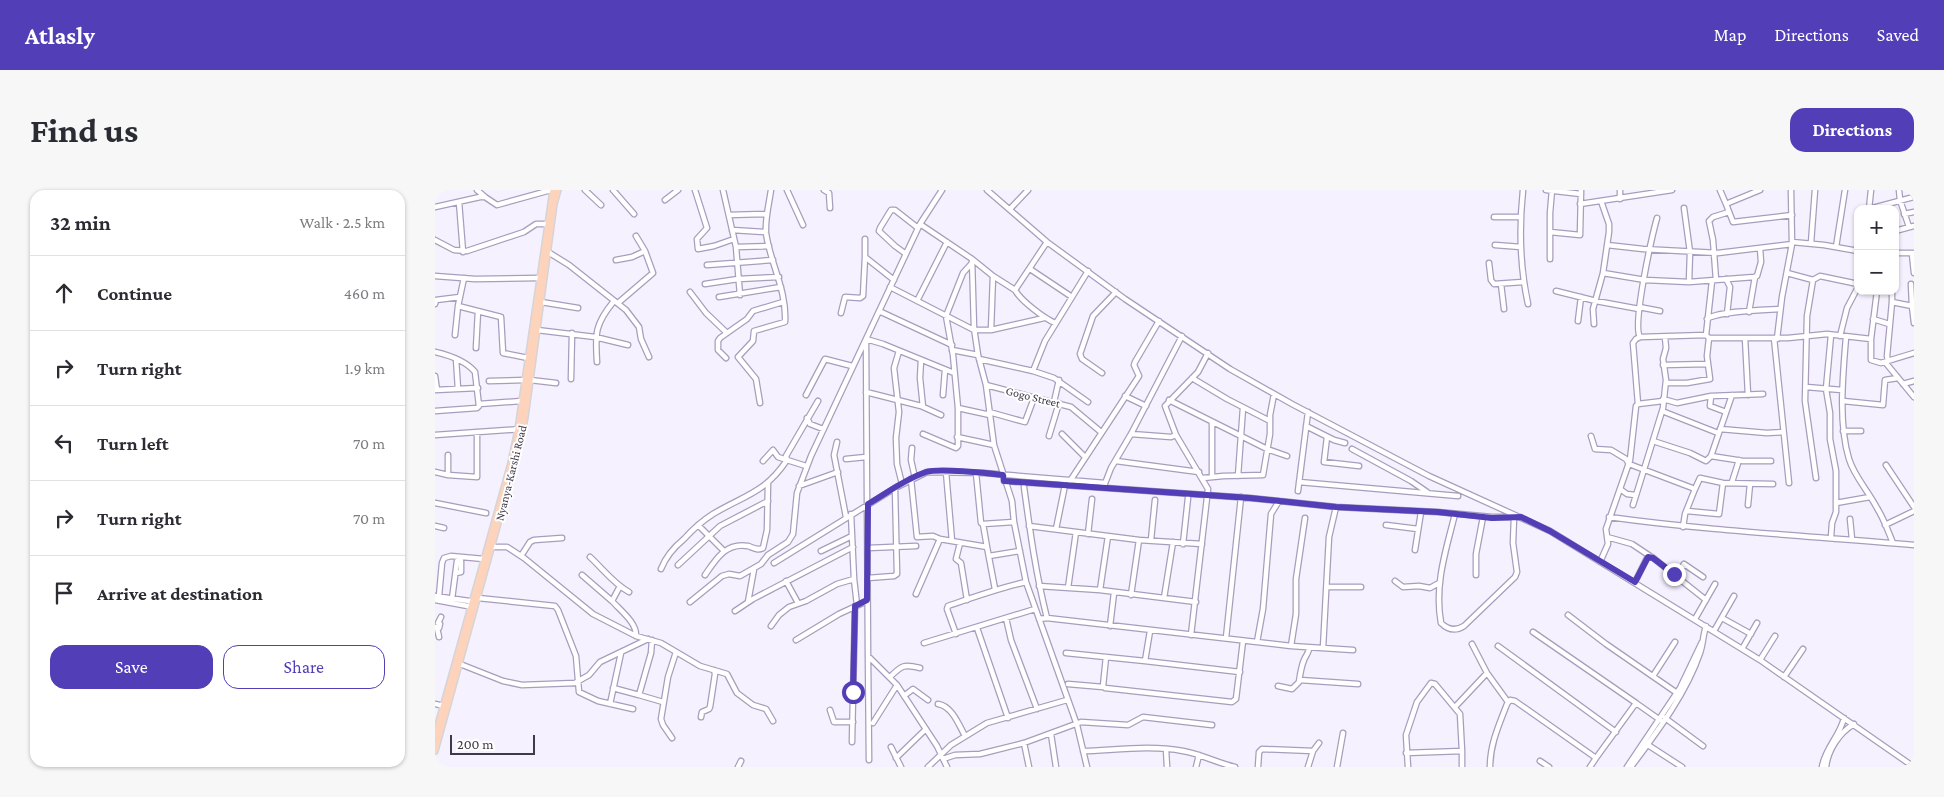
<!DOCTYPE html>
<meta charset="utf-8">
<style>
body{margin:0;font-family:"Crimson Pro",serif;background:#f7f7f7;color:#2b2b33}
.controls{position:absolute;right:15px;top:15px;display:grid;overflow:hidden;border-radius:10px;box-shadow:0 1px 4px #0004}
.controls button{width:45px;height:45px;display:grid;place-items:center;padding:0;border:0;border-bottom:1px solid #e1e1e2;background:#fff;color:#2b2b33;font:25px sans-serif}
.scale{position:absolute;left:15px;bottom:12px;width:85px;box-sizing:border-box;padding-left:5px;border:2px solid #3e3a47;border-top:0;font-size:14px;line-height:18px;white-space:nowrap;color:#3e3a47;-webkit-text-stroke:4px #fff;paint-order:stroke}
.stop{position:absolute;width:15px;height:15px;margin:-11px;border:4px solid #523eb6;border-radius:50%;background:#fff}
.stop.end{background:#523eb6;border-color:#fff;box-shadow:0 1px 5px #0008}
.list{margin:0;padding:0;list-style:none}
h2{display:flex;justify-content:space-between;align-items:center;height:65px;margin:0;padding:0 20px;font-size:21px}
h2 small{font-size:16px;font-weight:400;color:#7c7c81}
.list li{display:grid;grid-template-columns:32px 1fr auto;gap:15px;align-items:center;box-sizing:border-box;height:75px;padding:0 20px;border-top:1px solid #e1e1e2}
.list b{display:block;font-size:19px;white-space:nowrap}
.list em{font-size:16px;font-style:normal;color:#7c7c81}
.actions{display:flex;gap:10px;padding:15px 20px}
.actions a{flex:1;padding:11px 0;border:1px solid #523eb6;border-radius:15px;text-align:center;font-size:18px;color:#523eb6}
.actions .main{background:#523eb6;color:#fff}
.icon{flex:none;width:28px;height:28px;fill:none;stroke:currentColor;stroke-width:2;stroke-linecap:round;stroke-linejoin:round}
.map{position:relative;flex:none;width:1479px;height:577px;overflow:hidden;border-radius:15px}
header{display:flex;align-items:center;gap:30px;box-sizing:border-box;height:70px;padding:0 25px;background:#523eb6;color:#fff}
header strong{font-size:24px}
nav{display:flex;gap:28px;margin-inline-start:auto;font-size:18px}
.intro{display:flex;align-items:center;justify-content:space-between;box-sizing:border-box;height:120px;padding:0 30px}
h1{margin:0;font-size:35px}
.button{padding:12px 22px;border-radius:15px;background:#523eb6;color:#fff;font-size:18px;font-weight:700}
main{display:flex;gap:30px;padding:0 30px}
aside{flex:1;background:#fff;border-radius:15px;box-shadow:0 1px 4px #0004}
.map>svg:first-child{display:block}
.lines{fill:none;stroke-linecap:round;stroke-linejoin:round}
.minor-casing{stroke:#a89dbc;stroke-width:7}
.major-casing{stroke:#d5d4d7;stroke-width:8}
.minor{stroke:#fff;stroke-width:4.5}
.major{stroke:#fdd3bc;stroke-width:5}
.route{stroke:#523eb6;stroke-width:6}
.labels{text-anchor:middle;dominant-baseline:central;stroke-width:4;stroke-linejoin:round;paint-order:stroke}
.street-label{font-size:12px;fill:#3e3a47;stroke:#fff}
</style>
<header>
<strong>Atlasly</strong>
<nav><a>Map</a><a>Directions</a><a>Saved</a></nav>
</header>
<div class="intro"><h1>Find us</h1><a class="button">Directions</a></div>
<main>
<aside>
<h2>32 min<small>Walk · 2.5 km</small></h2>
<ul class="list">
<li><svg class="icon" aria-label="ahead" viewBox="0 0 24 24"><path d="M12 20V5M6 11l6-6 6 6"/></svg><div><b>Continue</b></div><em>460 m</em></li>
<li><svg class="icon" aria-label="right" viewBox="0 0 24 24"><path d="M7 20v-9h11M14 6l5 5-5 5"/></svg><div><b>Turn right</b></div><em>1.9 km</em></li>
<li><svg class="icon" aria-label="left" viewBox="0 0 24 24"><path d="M17 20v-9H6M10 6l-5 5 5 5"/></svg><div><b>Turn left</b></div><em>70 m</em></li>
<li><svg class="icon" aria-label="right" viewBox="0 0 24 24"><path d="M7 20v-9h11M14 6l5 5-5 5"/></svg><div><b>Turn right</b></div><em>70 m</em></li>
<li><svg class="icon" aria-label="arrive" viewBox="0 0 24 24"><path d="M6 21V4h12l-3 4 3 4H6"/></svg><div><b>Arrive at destination</b></div></li>
</ul>
<div class="actions"><a class="main">Save</a><a>Share</a></div>
</aside>
<div class="map">
<svg width="1479" height="577" viewBox="0 0 1479 577">
<rect width="100%" height="100%" fill="#f6f1ff"/>
<g class="lines">
<defs>
<path id="minor" d="M42,0L50,7
M150,0L166,15
M178,0L199,24
M260,0L272,38L262,49L263,59L279,56L299,49
M288,0L301,57L305,105
M352,0L368,35
M389,0L394,3L395,18
M552,0L612,52L690,109L795,179L857,214L994,286L1115,341L1325,470L1479,577
M1088,0C1084,38 1085,77 1093,114
M1111,0L1146,4
M1285,0L1291,14
M1325,0L1291,14L1298,32L1357,25
M1464,0L1465,10L1474,37
M1185,9V0
M230,10L243,0
M24,12L28,62
M1145,14L1237,0
M0,17L45,7H50L62,15L116,0
M1249,18L1255,62L1254,92
M575,19L593,0
M1434,19L1479,7
M1434,19L1436,0
M1469,24L1479,22
M294,25L332,24
M1059,27H1086
M1222,28C1217,46 1197,135 1205,147L1271,145L1274,148H1353L1392,144L1436,149
M485,34L537,69L539,138L543,165L551,195L559,255L577,311L579,332L591,392L642,535L652,577
M297,40L331,42
M1460,41L1479,36
M1115,42L1145,45L1146,0
M430,49V67L459,90
M0,50L19,60L32,61L89,42L101,34H115
M1357,52L1389,55L1423,61
M1376,53L1380,0
M1060,55L1086,57
M1172,55L1208,59L1283,63L1357,54
M301,57L334,56
M1401,57L1410,0
M113,62L134,75L191,120L204,137L206,149L214,167
M471,64L460,56L444,41L445,38L456,20H460L483,38
M1477,64L1479,83
M1460,65L1462,63H1479
M537,69L558,86L580,100L612,52
M1115,69V23L1117,0
M181,70L197,67L210,61
M1054,73L1056,90L1059,94L1088,92
M272,75L338,70
M595,79L637,107
M1168,83L1210,90L1254,92L1319,87L1322,86L1326,72L1325,58
M1352,83L1378,90L1372,126L1370,211L1381,288
M0,86L40,89L104,88
M1291,89L1295,97L1292,124
M1281,90L1278,50L1274,31L1278,27L1294,22
M1378,90L1385,86L1423,94
M270,94L303,89L344,87
M1066,94L1069,119
M1476,94L1477,116
M455,97L539,140H556L609,128
M580,100C586,111 609,128 620,133
M1121,101L1161,111L1204,119
M1442,101L1436,149V170L1446,173L1479,163
M1457,101V112L1477,116L1479,133
M255,102L271,123L292,143
M284,107L346,97
M482,111L512,52
M106,112L143,118
M183,113L218,83L210,61L201,46
M0,114L1,110L25,107
M23,116L66,127L68,163L93,168
M1204,117L1225,121
M444,121L517,155
M1314,122L1320,87
M406,123L410,107L425,108L428,106L430,67
M1272,129C1283,121 1330,120 1345,119
M1438,129L1454,134
M1143,131L1146,107
M1159,134L1158,119L1168,83L1174,42V34L1166,11
M102,140L160,147L193,155
M556,140L558,86
M20,145L23,116L29,88
M1271,145L1277,91
M1405,146L1412,118L1423,97
M1411,147C1408,184 1403,233 1414,269C1419,286 1434,302 1442,318C1449,329 1453,341 1458,353
M1310,148L1313,205
M1339,148L1354,293
M1342,149L1347,107L1357,54L1356,0
M41,158L43,121
M517,160L543,165
M464,161L459,178L464,222L461,248L462,274L467,294
M0,162C13,165 31,171 40,182L44,216L42,218L0,221
M291,168L283,160V151L285,148L312,129L318,121L348,112
M21,169L23,199
M544,169L598,181L619,188L653,212
M486,170L485,188L488,217
M1453,171L1452,166L1457,112
M162,172C160,143 160,134 179,111
M1450,172L1479,207
M1228,175L1272,174
M598,181L610,151L653,81
M667,183L647,169L645,164L658,126L681,102
M0,186L2,200
M757,188L792,209L835,231
M136,189L137,143
M95,190L121,193
M54,191L90,190
M1231,193H1252L1275,189L1272,166L1274,148
M1468,194L1479,191
M551,195L636,217L666,242
M1371,197L1407,200
M0,200L43,198
M431,202L486,216L506,225
M371,205L390,169L417,176
M508,205L510,180
M690,206L711,216
M1276,206L1275,216L1291,222
M1228,209L1242,213L1276,206L1328,204
M734,210L832,259L852,266
M1408,211L1448,215L1450,190L1463,188
M619,212L624,190
M325,213L321,189L303,167L318,151L319,141L350,132C352,100 335,73 331,43C330,29 334,14 336,0
M44,214L87,211
M1203,214L1198,153L1201,149L1205,147
M523,218L555,225
M1227,221L1283,243
M554,222L590,232L599,208
M372,228L375,234L388,239
M871,236L899,250L910,253
M1285,239L1332,243L1348,242
M1408,241H1426
M488,244L521,258L523,256V218L518,165L511,126L528,83L537,73
M627,244L650,267
M696,244L736,247L741,245L730,216L763,182L773,163
M0,245L86,239
M741,245L773,299L756,445
M614,246L624,213
M1156,246L1160,259L1176,260L1191,269L1194,274L1260,299L1250,324L1248,337
M522,247L559,255
M892,247L889,272L924,276
M1218,251L1255,263L1271,271L1276,266L1297,205
M402,252L399,265L411,327
M477,258L476,270L480,288
M917,259L976,291L992,302
M13,265V285L42,287V242
M1276,266L1308,271H1336
M411,269L431,267
M681,271L764,282
M1451,275L1479,317
M371,276L352,270L351,266L383,211
M0,282L13,285
M511,282L517,351
M541,283L546,333L548,334L579,332
M803,286L808,218
M777,287V232
M768,288L788,286L828,285L835,244V225L839,204
M476,289L482,347L498,346L505,349L552,357L560,399
M569,291L815,308L901,317L1003,322L1057,327H1085
M635,291L704,186L699,175L700,172L724,131
M864,292L1023,306
M1297,292L1304,270
M364,296L403,282
M669,296L676,278L696,244L747,146
M589,297C595,341 601,385 612,428
M1185,299L1192,304L1200,305
M1260,299L1265,288L1288,293L1338,294
M863,301L873,222
M0,313L51,323
M1401,313L1435,307
M1198,315L1228,218L1231,190L1228,169L1231,158L1230,147
M1313,315L1315,294
M1252,321L1284,324L1288,293
M416,324L419,389
M1020,324C1011,360 999,395 1006,433C1013,440 1021,441 1029,436L1080,387L1082,382L1078,353L1079,327
M1174,327C1275,341 1377,346 1479,355
M1415,329L1417,349
M548,334L552,357
M263,335L289,361
M951,335L983,339
M1450,335L1479,321
M0,336L9,338
M594,336L704,350L767,354
M621,339L630,295
M653,344L657,309
M1172,347L1197,354L1215,366
M1396,347L1397,333L1401,322V281L1395,249V223L1391,199L1396,145
M716,350L720,310
M525,353L521,369L526,373L532,410
M748,354L753,308
M57,357H72L89,368L158,424L201,446L226,453L265,476L292,484L302,503L318,515L331,519L338,531
M433,358L481,356
M980,360L986,322
M386,361L417,346
M86,366L95,352L99,350L127,348
M554,366L585,361
M155,367C168,379 179,394 194,402
M1165,372L1173,354L1171,339L1195,270L1201,216L1203,214L1228,211
M339,373L460,298L492,282L549,283L670,293
M243,375L285,336L333,311
M226,379C231,366 238,358 249,349C258,339 267,331 278,324C310,305 330,303 352,270L343,267L338,260L328,271
M147,385L177,411
M270,385C281,369 291,352 313,356C319,358 323,361 328,358L332,340L333,293
M1041,385V364L1048,327
M1241,386L1249,374L1268,387
M433,388L459,386L462,384L460,298
M351,391L363,413
M960,391L968,397L984,396L995,398L1004,393
M1200,392L1212,368L1217,367L1271,410
M604,396L665,400L761,412
M892,397H926
M184,398L177,411C186,421 202,433 201,446
M633,398L641,342
M665,400L673,346
M481,404L505,349
M696,405L704,350
M0,406L41,412
M4,406L7,373L9,368L16,366L49,369
M43,408L120,416L123,420L141,466L144,502L163,511L198,519
M729,408L738,352
M17,409L22,371H26V382L21,383
M0,410L38,417
M255,412L287,386L294,384L305,386L326,374L333,365L353,352L358,344L362,303L376,266L485,34L507,0
M313,412L319,379
M300,421L318,409L418,357
M1133,425L1171,454L1242,503
M571,428L576,450L602,519
M1287,428L1316,444
M604,429L612,428L856,456L918,460
M1260,429L1280,394
M3,433L6,427
M336,436L344,425L354,417L371,411L402,394L419,389L422,415
M675,436L679,403
M0,437L4,438L5,434
M2,438L4,447
M542,438L573,528
M1279,441L1299,406
M1098,442L1201,513
M521,444L512,419L513,416C539,407 564,398 591,392
M791,448L806,307
M217,450L216,463L204,505L228,512
M361,450L404,424L432,411
M822,452L828,419L836,324L844,311
M489,453L600,419
M1037,454L1052,483L1073,512
M856,456L861,424V389L870,328
M1063,456L1181,542
M888,458L894,347L901,317
M1307,459L1322,433
M631,463L710,471L715,441
M433,466L434,570
M671,467L668,496L670,498L797,512L801,509L808,451
M1325,470L1340,446
M710,471L805,482
M25,474L68,491L87,495L140,493L154,485L165,472L213,449
M1218,486L1240,452
M455,487C467,475 469,474 485,478
M1349,487L1368,459
M865,490L923,494
M633,494L668,497
M843,496L857,499L864,492C865,485 866,477 869,470C871,465 874,463 874,458
M178,498L204,505
M469,506L478,499L493,510
M0,514L9,516
M175,514L186,463
M503,514C517,516 524,535 530,546
M1020,517L1052,483
M395,520L399,532H418
M266,527L267,522L274,519L275,517L280,484L279,480
M1230,528L1268,556
M438,533L462,495
M616,544L621,577
M237,548L228,535L226,529L233,487L241,462
M417,552L420,416
M589,553L594,577
M1213,555L1247,577
M456,557L466,577
M731,559L732,577
M648,561C681,560 716,555 748,561C766,564 782,573 800,577
M971,563L1027,561V577
M461,568L491,539
M508,569L520,565L545,564L589,553L646,532L693,535L708,527L777,535
M1105,571L1114,577
M303,577L306,571
M493,577L516,555L552,533L632,510
M512,577L502,556L462,495L433,466L431,149L448,154L519,183
M761,577L764,565
M823,577L824,562L827,559L878,561
M873,577L878,561L884,553
M902,577L908,543
M973,577L971,545L982,512L996,493L1000,494L1025,524L1027,561
M1055,577C1055,554 1064,535 1072,514L1075,510L1080,511L1161,568L1201,513L1228,532
M1155,577L1161,568
M1192,577L1245,498L1267,452
M1196,577C1222,542 1251,504 1265,463C1268,455 1268,445 1271,436
M1387,577C1390,558 1405,546 1409,528
M1391,577C1393,560 1404,543 1419,534"/>
<path id="major" d="M0,546L76,273L83,239L118,0
M0,561L84,257L90,227L119,14L123,0"/>
</defs>
<use href="#minor" class="minor-casing"/>
<use href="#major" class="major-casing"/>
<use href="#minor" class="minor"/>
<use href="#major" class="major"/>
</g>
<g class="lines">
<path class="route" d="M418,502L420,416L432,410L433,314C452,303 470,289 491,282C503,278 552,283 568,285L569,291L815,308L901,317L1003,322L1057,328L1086,327L1115,341L1200,392L1213,367L1218,368L1239,384"/>
</g>
<g class="labels">
<g class="street-label">
<text transform="translate(598 207) rotate(14)">Gogo Street</text>
<text transform="translate(76 283) rotate(-76)">Nyanya-Karshi Road</text>
</g>
</g>
</svg>
<div class="controls">
<button>+</button>
<button>−</button>
</div>
<div class="scale">200 m</div>
<div class="stop" style="left:418px;top:502px"></div>
<div class="stop end" style="left:1239px;top:384px"></div>
</div>
</main>
